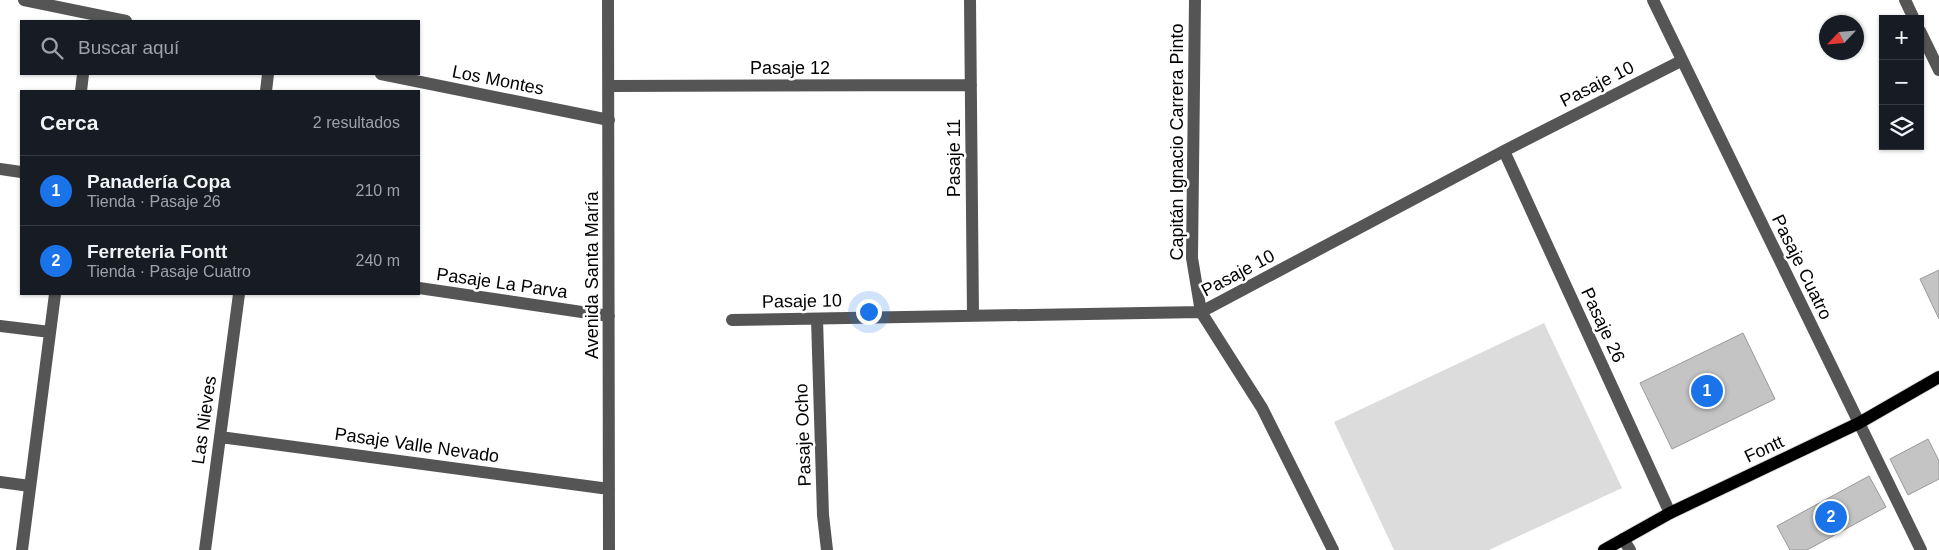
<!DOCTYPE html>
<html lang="es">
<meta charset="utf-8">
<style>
body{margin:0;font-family:Arial,sans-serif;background:#20242c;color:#f1f3f6}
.controls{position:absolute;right:15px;top:15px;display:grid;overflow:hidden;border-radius:0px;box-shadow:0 1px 4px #0004}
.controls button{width:45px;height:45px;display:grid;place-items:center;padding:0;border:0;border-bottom:1px solid #363941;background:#171b24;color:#f1f3f6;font:25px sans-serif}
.compass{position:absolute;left:1819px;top:15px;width:45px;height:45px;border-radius:50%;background:#171b24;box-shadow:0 1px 4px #0004;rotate:244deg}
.you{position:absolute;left:868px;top:311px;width:18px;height:18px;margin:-12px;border:4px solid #fff;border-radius:50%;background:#1a73e8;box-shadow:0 0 0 8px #1a73e833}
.badge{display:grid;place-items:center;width:32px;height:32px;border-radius:50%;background:#1a73e8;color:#fff;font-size:16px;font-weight:700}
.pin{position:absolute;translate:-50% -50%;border:2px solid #fff;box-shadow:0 1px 5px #0006}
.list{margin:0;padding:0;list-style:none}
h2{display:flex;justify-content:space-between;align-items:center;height:65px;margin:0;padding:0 20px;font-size:21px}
h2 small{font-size:16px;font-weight:400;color:#9ea1a6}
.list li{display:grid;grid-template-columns:32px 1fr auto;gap:15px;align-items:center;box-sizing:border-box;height:70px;padding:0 20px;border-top:1px solid #363941}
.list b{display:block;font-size:19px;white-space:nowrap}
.list p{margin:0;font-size:16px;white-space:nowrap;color:#9ea1a6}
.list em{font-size:16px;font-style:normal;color:#9ea1a6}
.icon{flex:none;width:28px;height:28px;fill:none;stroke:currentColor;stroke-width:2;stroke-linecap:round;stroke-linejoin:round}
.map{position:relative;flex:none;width:1939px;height:550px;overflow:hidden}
.search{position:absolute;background:#171b24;box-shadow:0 1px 4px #0004;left:20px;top:20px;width:400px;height:55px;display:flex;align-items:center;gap:12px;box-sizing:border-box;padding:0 18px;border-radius:0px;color:#9ea1a6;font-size:19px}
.panel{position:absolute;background:#171b24;box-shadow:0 1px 4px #0004;left:20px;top:90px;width:400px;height:205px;border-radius:0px}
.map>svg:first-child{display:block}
.green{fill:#dcdcdc}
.building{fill:#c4c4c4;stroke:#999}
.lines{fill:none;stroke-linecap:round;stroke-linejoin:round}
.major-casing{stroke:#dbdbdb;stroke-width:14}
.minor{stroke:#555;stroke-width:12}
.major{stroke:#000;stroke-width:12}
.labels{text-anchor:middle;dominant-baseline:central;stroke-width:5;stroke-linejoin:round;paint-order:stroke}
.street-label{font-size:18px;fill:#000;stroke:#fff}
</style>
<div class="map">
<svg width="1939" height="550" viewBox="0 0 1939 550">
<rect width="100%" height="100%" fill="#fff"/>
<path class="green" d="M1544,323L1622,488L1489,550H1394L1334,422Z"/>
<path class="building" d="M1939,270V319L1920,279Z
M1743,333L1775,399L1672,449L1640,383Z
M1928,439L1939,461V479L1908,495L1890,459Z
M1869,476L1886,507L1807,550H1790L1777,526Z"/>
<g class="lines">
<defs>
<path id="major" d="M1604,550L1670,513L1859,423L1939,377"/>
</defs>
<use href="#major" class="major-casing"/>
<path class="minor" d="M24,0L126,21
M608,0L609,550
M970,0L973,316
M1195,0L1192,258L1201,312L1262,408L1333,550
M1653,0L1921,550
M1905,0L1914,19
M1920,31L1939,70
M381,74L609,120
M609,86L971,85
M81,91L83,74
M266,91L268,74
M1504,151L1670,513
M0,169L21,172
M419,288L609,316
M817,319L823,515L827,550
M732,320L1201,312L1504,151L1681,61
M0,326L50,332
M220,437L609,489
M0,482L30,486
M1623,539L1630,550
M22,550L55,294
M205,550L239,294"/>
<use href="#major" class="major"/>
</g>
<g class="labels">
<g class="street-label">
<text x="790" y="68">Pasaje 12</text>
<text transform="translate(498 80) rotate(11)">Los Montes</text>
<text transform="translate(1597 84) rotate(-27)">Pasaje 10</text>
<text transform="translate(1177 142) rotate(-90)">Capitán Ignacio Carrera Pinto</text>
<text transform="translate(954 158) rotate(-90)">Pasaje 11</text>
<text transform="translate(1802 267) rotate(64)">Pasaje Cuatro</text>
<text transform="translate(1238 273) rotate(-28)">Pasaje 10</text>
<text transform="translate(592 275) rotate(-90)">Avenida Santa María</text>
<text transform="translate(502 283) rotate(8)">Pasaje La Parva</text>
<text transform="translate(802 301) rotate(-1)">Pasaje 10</text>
<text transform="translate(1603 325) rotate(65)">Pasaje 26</text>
<text transform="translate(204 420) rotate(-82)">Las Nieves</text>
<text transform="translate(803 435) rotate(-92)">Pasaje Ocho</text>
<text transform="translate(417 445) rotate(8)">Pasaje Valle Nevado</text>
<text transform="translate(1764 449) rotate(-25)">Fontt</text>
</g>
</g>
</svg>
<div class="controls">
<button>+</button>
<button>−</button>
<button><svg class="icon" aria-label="layers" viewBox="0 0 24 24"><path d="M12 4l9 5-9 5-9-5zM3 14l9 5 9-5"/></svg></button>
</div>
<svg class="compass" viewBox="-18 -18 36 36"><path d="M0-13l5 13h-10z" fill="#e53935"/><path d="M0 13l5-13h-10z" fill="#9ea1a6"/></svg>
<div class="you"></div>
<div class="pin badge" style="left:1707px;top:391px">1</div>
<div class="pin badge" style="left:1831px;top:517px">2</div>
<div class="search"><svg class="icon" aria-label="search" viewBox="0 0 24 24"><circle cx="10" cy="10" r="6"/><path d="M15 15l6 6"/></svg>Buscar aquí</div>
<section class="panel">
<h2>Cerca<small>2 resultados</small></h2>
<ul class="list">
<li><span class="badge">1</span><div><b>Panadería Copa</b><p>Tienda · Pasaje 26</p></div><em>210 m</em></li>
<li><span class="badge">2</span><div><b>Ferreteria Fontt</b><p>Tienda · Pasaje Cuatro</p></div><em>240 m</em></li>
</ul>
</section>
</div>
